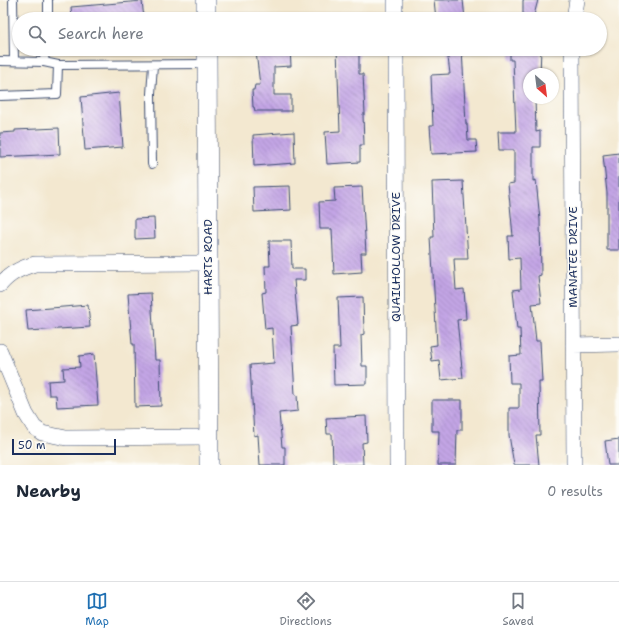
<!DOCTYPE html>
<style>
body{margin:0;font-family:"Shantell Sans",sans-serif;background:#f2f2f3;color:#1f2937}
.compass{position:absolute;left:523px;top:68px;width:36px;height:36px;border-radius:50%;background:#fff;box-shadow:0 1px 3px #0004;rotate:152deg}
.scale{position:absolute;left:12px;bottom:10px;width:104px;box-sizing:border-box;padding-left:4px;border:2px solid #1b2f5e;border-top:0;font-size:11px;line-height:14px;white-space:nowrap;color:#1b2f5e;-webkit-text-stroke:3px #fdfcf7;paint-order:stroke}
.list{margin:0;padding:0;list-style:none}
h2{display:flex;justify-content:space-between;align-items:center;height:52px;margin:0;padding:0 16px;font-size:17px}
h2 small{font-size:13px;font-weight:400;color:#747a83}
.icon{flex:none;width:22px;height:22px;fill:none;stroke:currentColor;stroke-width:2;stroke-linecap:round;stroke-linejoin:round}
.map{position:relative;flex:none;width:619px;height:465px;overflow:hidden}
.search{position:absolute;background:#fff;box-shadow:0 1px 3px #0004;left:12px;right:12px;top:12px;height:44px;display:flex;align-items:center;gap:10px;box-sizing:border-box;padding:0 14px;border-radius:22px;color:#747a83;font-size:15px}
.sheet{height:116px;background:#fff}
nav{display:flex;justify-content:space-around;align-items:center;box-sizing:border-box;height:56px;border-top:1px solid #e0e1e3;background:#fff;font-size:11px;color:#747a83}
nav a{display:grid;justify-items:center;gap:2px}
nav .on{color:#1f6fb2}
.map>svg:first-child{display:block}
.building{fill:url(#building-back-hatch)}
.lines{fill:none;stroke-linecap:round;stroke-linejoin:round}
.service-casing{stroke:#3b4b6f;stroke-width:10}
.minor-casing{stroke:#3b4b6f;stroke-width:16}
.tertiary-casing{stroke:#3b4b6f;stroke-width:20}
.service{stroke:#fff;stroke-width:8}
.minor{stroke:#fff;stroke-width:15}
.tertiary{stroke:#fff;stroke-width:19}
.labels{text-anchor:middle;dominant-baseline:central;stroke-width:3;stroke-linejoin:round;paint-order:stroke}
.street-label{font-size:12px;fill:#1b2f5e;stroke:#fdfcf7}
</style>
<div class="map">
<svg width="619" height="465" viewBox="0 0 619 465">
<defs>
<pattern id="building-back-hatch" width="6" height="6" patternUnits="userSpaceOnUse"><rect width="6" height="6" fill="#c3a5e5"/><path d="M-1 5l2 2M0 0l6 6M5-1l2 2" fill="none" stroke="#9e87bd"/></pattern>
</defs>
<rect width="100%" height="100%" fill="#fdfcf7"/>
<filter id="ink" filterUnits="userSpaceOnUse"><feTurbulence type="fractalNoise" baseFrequency=".025" numOctaves="2"/><feDisplacementMap in="SourceGraphic" scale="8" xChannelSelector="R" yChannelSelector="G"/><feConvolveMatrix kernelMatrix="1 2 1 2 8 2 1 2 1" color-interpolation-filters="sRGB"/></filter>
<filter id="wash" filterUnits="userSpaceOnUse"><feTurbulence type="fractalNoise" baseFrequency=".012" numOctaves="4" result="noise"/><feDisplacementMap in="SourceGraphic" scale="16" xChannelSelector="R" yChannelSelector="G"/><feGaussianBlur stdDeviation="0.9" result="paint"/><feColorMatrix in="noise" values="0 0 0 0 0 0 0 0 0 0 0 0 0 0 0 0 0 1.4 0 .05"/><feComposite in="paint" operator="in"/></filter>
<g filter="url(#wash)">
<rect width="100%" height="100%" fill="#f3e8d0"/>
<g id="blocks">
<path class="building" d="M434,0H463L465,19H436Z
M523,0H538L533,19H523Z
M142,1L144,19H72L71,7Z
M262,49H290L291,66L274,67V95H291V111H255L254,107H253L252,90H254L255,85H260L256,52H262Z
M337,49H359V74H363L365,114H363L364,145H360V162L327,164L325,132L340,131Z
M447,49H462L466,124H467L468,140H476L477,152L431,154L429,126H433L431,75L450,74Z
M510,49H541L540,74H529V98H535L536,132L540,131V147H533V181L536,180L540,220L541,275L538,276L541,303L532,304L536,341H540L542,382H539L540,435H536L539,465H514L509,435V408H519V383H510L509,356L521,355L520,329H517L513,290L521,289L520,258L509,259L508,236H513L508,184L514,183V150H499L498,132H516L513,60H510Z
M119,93L123,147L85,150L81,97Z
M59,128L60,154L0,157V133L15,132V130Z
M294,132L295,163L254,166L253,135Z
M619,153V250H607V193L603,155Z
M463,181L468,259H454L456,290L464,289L466,319L457,320L463,378L441,380L439,360L432,361L430,346L437,345L431,237H434L432,182Z
M290,186L291,210L254,212L253,187Z
M362,187L366,253H361L362,272L334,274L332,229H320L319,202L335,201L334,188Z
M154,218L155,238L135,239V219Z
M269,241H291L292,269H305V280H294L298,325L291,326L295,395H297L298,411L279,413L282,447H285V465H260L258,435L254,436L250,365L274,363L272,328L265,329L262,293L266,292L265,266H270Z
M151,293L155,360H160L161,406L135,407L134,344H132L128,294Z
M363,297L364,334L361,335L362,366H367V384L334,385L333,348H340L338,298Z
M88,305L90,327L28,331L26,310Z
M94,354L98,405L57,407L56,395H49L48,381L64,380L63,368L80,367L79,356Z
M432,400H462V430H457L456,465H438L439,431H432Z
M366,416L367,442L362,443L363,465H336V463H333L332,434H327L326,418Z
M619,439V465H608L605,441Z"/>
</g>
</g>
<g filter="url(#ink)">
<use href="#blocks" fill-opacity="0" stroke="#3b4b6f" stroke-width="1"/>
<g class="lines">
<defs>
<path id="service" d="M13,0L14,61
M48,0V19
M0,61L44,62L58,65L207,64
M44,62L45,49
M0,96L57,94L58,65
M152,164L151,94L153,65"/>
<path id="minor" d="M395,0V19
M574,19L577,0
M396,49L397,465
M572,49L574,465
M0,285C10,273 21,268 35,264L208,263
M573,345L619,344
M0,351L26,414L34,427L42,433L66,438L209,437"/>
<path id="tertiary" d="M206,0V19
M207,49L209,465"/>
</defs>
<use href="#service" class="service-casing"/>
<use href="#minor" class="minor-casing"/>
<use href="#tertiary" class="tertiary-casing"/>
<use href="#service" class="service"/>
<use href="#minor" class="minor"/>
<use href="#tertiary" class="tertiary"/>
</g>
</g>
<g class="labels">
<g class="street-label">
<text transform="translate(208 257) rotate(-90)">HARTS ROAD</text>
<text transform="translate(396 257) rotate(-90)">QUAILHOLLOW DRIVE</text>
<text transform="translate(573 257) rotate(-90)">MANATEE DRIVE</text>
</g>
</g>
</svg>
<svg class="compass" viewBox="-18 -18 36 36"><path d="M0-13l5 13h-10z" fill="#e53935"/><path d="M0 13l5-13h-10z" fill="#747a83"/></svg>
<div class="scale">50 m</div>
<div class="search"><svg class="icon" aria-label="search" viewBox="0 0 24 24"><circle cx="10" cy="10" r="6"/><path d="M15 15l6 6"/></svg>Search here</div>
</div>
<section class="sheet">
<h2>Nearby<small>0 results</small></h2>
<ul class="list">
</ul>
</section>
<nav>
<a class="on"><svg class="icon" aria-label="map" viewBox="0 0 24 24"><path d="M3 6l6-2 6 2 6-2v14l-6 2-6-2-6 2zM9 4v14M15 6v14"/></svg>Map</a>
<a><svg class="icon" aria-label="directions" viewBox="0 0 24 24"><path d="M12 3l9 9-9 9-9-9zM9 14v-3h6M13 9l2 2-2 2"/></svg>Directions</a>
<a><svg class="icon" aria-label="saved" viewBox="0 0 24 24"><path d="M7 4h10v16l-5-4-5 4z"/></svg>Saved</a>
</nav>
